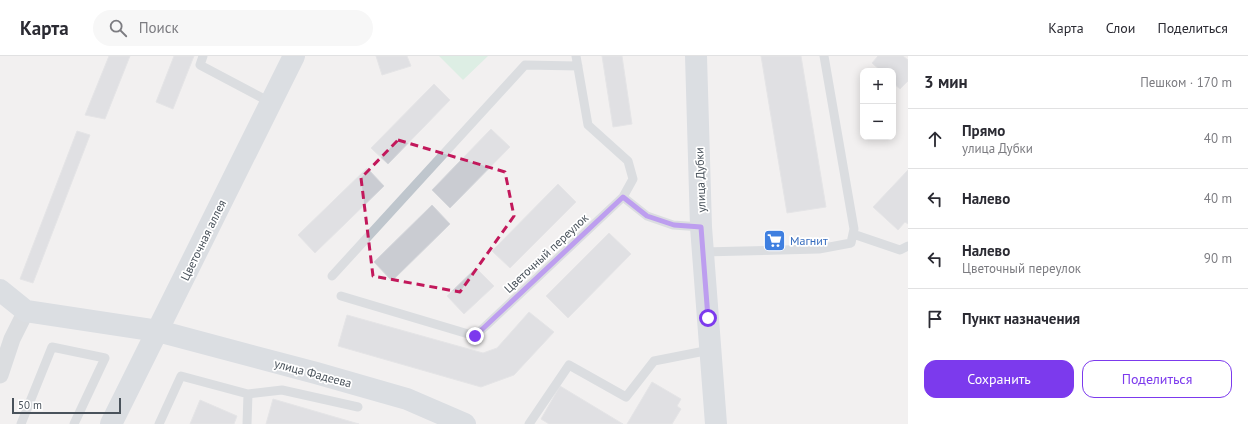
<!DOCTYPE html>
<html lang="ru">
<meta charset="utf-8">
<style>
body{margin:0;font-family:"PT Sans",sans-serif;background:#f7f7f7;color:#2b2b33}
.controls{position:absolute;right:12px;top:12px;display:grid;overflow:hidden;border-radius:8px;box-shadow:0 2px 10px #0003}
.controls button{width:36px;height:36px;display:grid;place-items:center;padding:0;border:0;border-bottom:1px solid #e1e1e2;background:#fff;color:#2b2b33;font:20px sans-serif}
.scale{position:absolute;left:12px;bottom:10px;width:109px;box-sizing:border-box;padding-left:4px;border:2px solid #49525b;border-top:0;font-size:11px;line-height:14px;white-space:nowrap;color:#49525b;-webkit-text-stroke:3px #fff;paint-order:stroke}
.stop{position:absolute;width:12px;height:12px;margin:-9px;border:3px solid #7c3aed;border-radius:50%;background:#fff}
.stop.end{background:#7c3aed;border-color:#fff;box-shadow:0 1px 4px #0008}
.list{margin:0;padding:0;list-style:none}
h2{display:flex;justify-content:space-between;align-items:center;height:52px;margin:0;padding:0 16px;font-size:17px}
h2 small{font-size:13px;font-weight:400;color:#7c7c81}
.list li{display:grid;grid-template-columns:26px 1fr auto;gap:12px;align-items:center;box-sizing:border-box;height:60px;padding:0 16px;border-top:1px solid #e1e1e2}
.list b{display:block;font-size:15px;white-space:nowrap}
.list p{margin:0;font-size:13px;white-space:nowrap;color:#7c7c81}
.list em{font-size:13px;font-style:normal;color:#7c7c81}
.actions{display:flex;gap:8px;padding:12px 16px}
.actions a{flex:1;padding:9px 0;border:1px solid #7c3aed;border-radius:12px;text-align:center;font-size:14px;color:#7c3aed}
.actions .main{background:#7c3aed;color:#fff}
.icon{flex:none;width:22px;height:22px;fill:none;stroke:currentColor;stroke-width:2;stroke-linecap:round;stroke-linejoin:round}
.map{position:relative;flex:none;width:908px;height:368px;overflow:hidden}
header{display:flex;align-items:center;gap:24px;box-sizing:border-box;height:56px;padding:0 20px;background:#fff;border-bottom:1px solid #e1e1e2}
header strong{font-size:19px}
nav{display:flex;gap:22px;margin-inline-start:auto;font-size:14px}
.search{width:280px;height:36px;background:#f7f7f7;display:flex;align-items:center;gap:10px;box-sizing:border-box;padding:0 14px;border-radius:22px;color:#7c7c81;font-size:15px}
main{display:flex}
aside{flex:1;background:#fff}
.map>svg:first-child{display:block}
.green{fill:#c3ebd4}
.building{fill:#caccd2;stroke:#d4d6da}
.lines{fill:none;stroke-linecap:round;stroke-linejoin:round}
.lane{stroke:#bfc6cd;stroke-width:9}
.street{stroke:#bfc6cd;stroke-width:17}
.secondary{stroke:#bfc7d1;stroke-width:22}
.route{stroke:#7c3aed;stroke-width:5}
.marked{fill:none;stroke:#c2185b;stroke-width:3;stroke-dasharray:8 5;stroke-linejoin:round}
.labels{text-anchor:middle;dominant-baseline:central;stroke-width:3.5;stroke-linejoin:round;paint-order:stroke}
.street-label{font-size:12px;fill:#49525b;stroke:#fff}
.shop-label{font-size:12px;fill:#366cbe;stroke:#fff;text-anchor:start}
</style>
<header>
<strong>Карта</strong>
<div class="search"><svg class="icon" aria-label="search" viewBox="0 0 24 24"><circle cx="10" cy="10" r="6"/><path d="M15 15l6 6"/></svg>Поиск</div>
<nav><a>Карта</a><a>Слои</a><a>Поделиться</a></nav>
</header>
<main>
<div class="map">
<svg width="908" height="368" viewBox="0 0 908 368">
<rect width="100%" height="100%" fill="#f2f0f0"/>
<path class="green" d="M439,0H488L463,24Z"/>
<path class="building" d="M109,0H130L105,63L85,59Z
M174,0H194L173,53L156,46Z
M376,0H407L411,10L382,19Z
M602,0H622L632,68L613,71Z
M761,0H801L826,151L787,157Z
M878,0H903L908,4V25L900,33L893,27V15H881L872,7Z
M434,28L450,44L388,108L371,92Z
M491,73L510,91L450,152L432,134Z
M77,75L90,79L33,227L20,223Z
M367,112L384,130L315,197L298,179Z
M908,114V168L905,166L898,174L873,151Z
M558,128L576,146L510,212L492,195Z
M432,149L450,168L392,225L374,206Z
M609,177L631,198L568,262L546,240Z
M476,212L494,230L464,258L447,240Z
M529,256L554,276L514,319L481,331L338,290L347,259L483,297L497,292Z
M652,326L681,343L677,350L681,353L672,368H627Z
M560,330L623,368H549L541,363Z
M273,343L359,368H266Z
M200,344L237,360L234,368H190Z"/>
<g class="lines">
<path class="lane" d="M203,0L200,9L270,46
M623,141L647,160L673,169L701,171
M853,178L900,194L908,190
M703,196L819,193L851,187L854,173L824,0
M332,220L525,9L578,10
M341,240L475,280L623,141L633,123L628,105L588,69L576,0
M248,338L282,334L358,351
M21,368L52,291L105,302L74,368
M159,368L181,320L248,338L247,368
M529,368L569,309L626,341L654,305L710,294"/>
<path class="street" d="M0,319L12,283L26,255"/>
<path class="secondary" d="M696,0L701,171L716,368
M0,234L26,255L158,275L316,317L407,343L465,368
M111,368L294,0"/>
</g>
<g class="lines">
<path class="route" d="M475,280L623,141L647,160L674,169L701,171L708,262"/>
</g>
<path d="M0 0H908V368H0ZM398,84L505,116L514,160L460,236L373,220L361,122Z" fill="#f2f0f0" fill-opacity=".55" fill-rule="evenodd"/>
<path class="marked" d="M398,84L505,116L514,160L460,236L373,220L361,122Z"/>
<defs>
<symbol id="supermarket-square" viewBox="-11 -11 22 22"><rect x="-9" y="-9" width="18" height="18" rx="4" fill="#3f7fe0" stroke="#fff"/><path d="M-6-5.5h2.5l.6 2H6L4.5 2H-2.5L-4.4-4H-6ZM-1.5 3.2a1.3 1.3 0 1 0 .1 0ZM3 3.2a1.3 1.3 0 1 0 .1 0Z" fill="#fff"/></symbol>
</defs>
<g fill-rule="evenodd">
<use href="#supermarket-square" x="762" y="172" width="25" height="25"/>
</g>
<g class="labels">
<g class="street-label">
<text transform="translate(700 124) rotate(-92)">улица Дубки</text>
<text transform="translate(203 184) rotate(-64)">Цветочная аллея</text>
<text transform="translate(546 197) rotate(-43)">Цветочный переулок</text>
<text transform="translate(313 317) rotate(15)">улица Фадеева</text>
</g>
<g class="shop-label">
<text x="790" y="184">Магнит</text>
</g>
</g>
</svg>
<div class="controls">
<button>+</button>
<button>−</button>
</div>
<div class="scale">50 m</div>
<div class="stop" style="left:708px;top:262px"></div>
<div class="stop end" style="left:475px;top:280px"></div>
</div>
<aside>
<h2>3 мин<small>Пешком · 170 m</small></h2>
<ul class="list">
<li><svg class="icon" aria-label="ahead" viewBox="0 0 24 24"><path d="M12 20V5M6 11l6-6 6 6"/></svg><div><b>Прямо</b><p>улица Дубки</p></div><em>40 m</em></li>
<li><svg class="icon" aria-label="left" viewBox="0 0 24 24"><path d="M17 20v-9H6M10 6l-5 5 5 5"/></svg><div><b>Налево</b></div><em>40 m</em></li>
<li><svg class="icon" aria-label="left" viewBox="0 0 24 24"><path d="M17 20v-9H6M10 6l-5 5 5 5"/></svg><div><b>Налево</b><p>Цветочный переулок</p></div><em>90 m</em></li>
<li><svg class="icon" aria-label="arrive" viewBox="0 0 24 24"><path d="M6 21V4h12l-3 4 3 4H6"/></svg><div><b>Пункт назначения</b></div></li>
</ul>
<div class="actions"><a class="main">Сохранить</a><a>Поделиться</a></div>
</aside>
</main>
